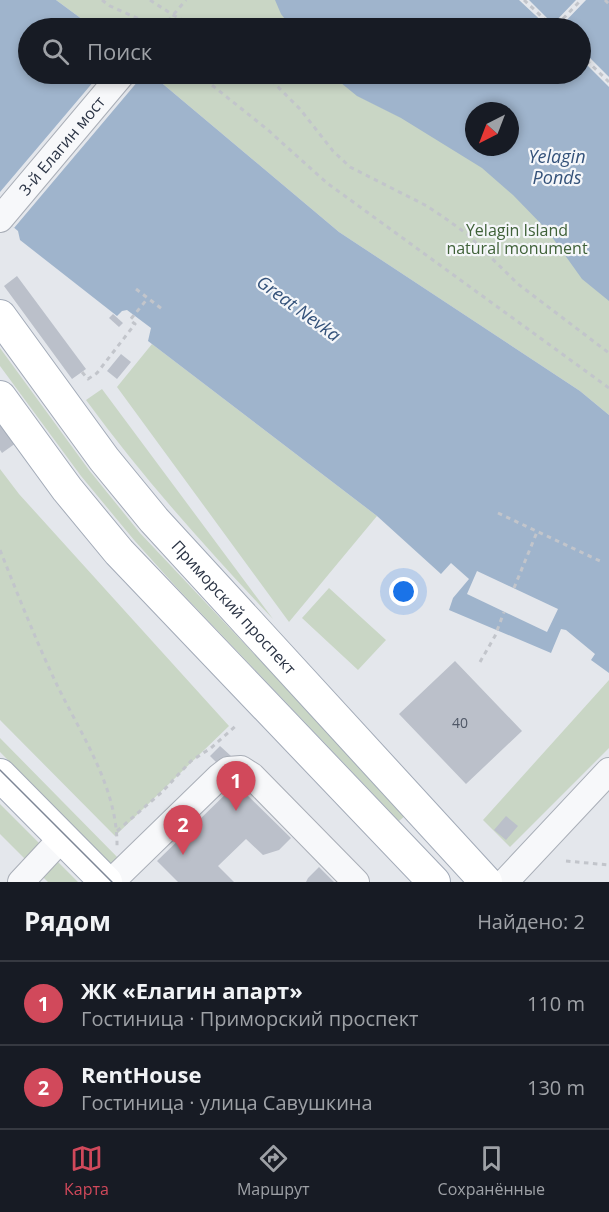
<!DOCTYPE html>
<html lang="ru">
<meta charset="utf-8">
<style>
body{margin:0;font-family:"Open Sans",sans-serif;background:#20242c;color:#f1f3f6}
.compass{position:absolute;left:465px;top:102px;width:54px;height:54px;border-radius:50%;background:#171b24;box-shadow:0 3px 9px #0003;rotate:222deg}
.you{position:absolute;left:404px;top:592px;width:21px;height:21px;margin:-15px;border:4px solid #fff;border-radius:50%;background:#1a73e8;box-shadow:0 0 0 9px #1a73e833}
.badge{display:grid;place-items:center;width:39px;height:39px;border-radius:50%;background:#d1495b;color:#fff;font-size:20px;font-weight:700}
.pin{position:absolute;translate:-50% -50px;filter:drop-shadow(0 2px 3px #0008)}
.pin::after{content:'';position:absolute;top:32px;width:21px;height:18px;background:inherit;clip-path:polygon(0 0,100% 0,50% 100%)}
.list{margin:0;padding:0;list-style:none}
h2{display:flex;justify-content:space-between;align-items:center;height:78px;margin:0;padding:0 24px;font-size:26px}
h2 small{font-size:20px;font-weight:400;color:#9ea1a6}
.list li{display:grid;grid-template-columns:39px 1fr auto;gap:18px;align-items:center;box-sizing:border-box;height:84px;padding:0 24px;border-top:2px solid #363941}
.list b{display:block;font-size:22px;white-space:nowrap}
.list p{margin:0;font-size:20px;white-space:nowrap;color:#9ea1a6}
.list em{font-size:20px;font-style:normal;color:#9ea1a6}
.icon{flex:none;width:33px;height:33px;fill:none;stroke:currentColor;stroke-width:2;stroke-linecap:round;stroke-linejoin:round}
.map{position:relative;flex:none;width:609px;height:882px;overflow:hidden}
.search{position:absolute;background:#171b24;box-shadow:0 3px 9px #0003;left:18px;right:18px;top:18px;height:66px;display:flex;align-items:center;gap:15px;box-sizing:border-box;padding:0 21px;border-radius:33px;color:#9ea1a6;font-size:22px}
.sheet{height:246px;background:#171b24}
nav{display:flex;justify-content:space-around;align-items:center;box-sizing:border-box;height:84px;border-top:2px solid #363941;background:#171b24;font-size:16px;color:#9ea1a6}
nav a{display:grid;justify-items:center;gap:3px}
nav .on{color:#d1495b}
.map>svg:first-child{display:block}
.green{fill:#c9d6c5;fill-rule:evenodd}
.water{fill:#9fb4cc;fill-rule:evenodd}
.pier{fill:#e4e7ec}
.building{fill:#bbc0ca}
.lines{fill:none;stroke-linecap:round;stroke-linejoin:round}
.minor-casing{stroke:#a9aeb7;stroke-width:28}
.major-casing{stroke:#a3abb8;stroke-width:34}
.path{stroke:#c2c5cb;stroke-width:3;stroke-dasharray:4.5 4.5;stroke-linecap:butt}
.minor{stroke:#f7f8fa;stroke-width:26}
.major{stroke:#fff;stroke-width:32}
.tram{stroke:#7d8696;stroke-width:1.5}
.labels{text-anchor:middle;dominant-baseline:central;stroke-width:4.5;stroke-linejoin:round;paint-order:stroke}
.number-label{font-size:14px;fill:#4f5766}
.street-label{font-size:16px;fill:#2b3445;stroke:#f4f6f9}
.park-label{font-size:16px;fill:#3f6138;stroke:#f4f6f9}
.water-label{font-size:18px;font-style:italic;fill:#34527a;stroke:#f4f6f9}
</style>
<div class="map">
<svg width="609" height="882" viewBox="0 0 609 882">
<rect width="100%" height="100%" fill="#e4e7ec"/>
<path class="green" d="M56,0H609V415L580,391L339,232L151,74H580V28H94ZM474,111H510V147H474Z
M152,344L377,516L289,622L117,387Z
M0,348L89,470L140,533L406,815L399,821L178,589L134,540L81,476L0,366Z
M102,389L273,619C207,549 143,478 86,400Z
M0,469L19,494L229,726L115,836L0,720Z
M329,588L386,640L358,670L302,618Z
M609,680V748L510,847L483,820Z
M0,738L122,862L112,865L0,752Z
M0,804L40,844L28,862L0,834Z
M58,862L78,882H48L41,875L55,863Z"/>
<path class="water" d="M0,0H56L94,28H28V74H151L339,232L580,391L609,415V673L591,660L595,654L566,630L561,629L551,653L449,610L453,598L469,579L451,563L441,574L377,516L148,341L151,328L127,310L122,311L117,316L20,240L18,231L0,216Z
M275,0H609V301L582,279L547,230L513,195L482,168L401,118L357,96L330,74H580V28H292L281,14ZM474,111H510V147H474Z"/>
<path class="pier" d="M519,0H529L553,24L576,0H586L559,28H549Z
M581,49L609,77V87L581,59Z
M100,74H144L14,228L0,216V192Z
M477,571L558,609L547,632L467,594Z"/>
<path class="building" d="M17,276L86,369L72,379L4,286Z
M113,314L123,323L119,327L109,318Z
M121,354L131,362L117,379L107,371Z
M0,421L16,443L2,453L0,450Z
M455,661L522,731L466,784L399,714Z
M220,746L231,756L220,766L210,756Z
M236,784L291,838L279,850L263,855L246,839L218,866L234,882H178L157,861Z
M506,816L518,826L506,840L494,830Z
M319,867L334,882H306L308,878Z"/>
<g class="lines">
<defs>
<g id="minor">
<path id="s1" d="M0,219L122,74"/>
<path d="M21,882L62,838"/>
<path d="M111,882L219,777L228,770L241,769L252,776L356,882"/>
<path d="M505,882L609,771"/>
</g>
<g id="major">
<path id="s2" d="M0,316L104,459L154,520L486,882"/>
<path d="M0,397L67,489L119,552L434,882"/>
<path d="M0,775L106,882"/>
</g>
</defs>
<use href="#minor" class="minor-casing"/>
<use href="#major" class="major-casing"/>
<path class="path" d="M102,0L110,6L159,28
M150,0L173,15L199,28
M524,0L554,28L581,0
M605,0L609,4
M162,28L186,0
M580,54L609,82
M198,74L268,130L327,183L609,388
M265,74L300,109L333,151L350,167L425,205L442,216L467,234L518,284L609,353
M136,289L162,309
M82,372L88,379L97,373L135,324L130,320L148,298
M498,513L600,561
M0,550C18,595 36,641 57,685C82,736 118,789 117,847
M514,588L537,532
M480,662L495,636L504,612
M117,831L162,792L191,761L211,748L238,724
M566,861L609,865"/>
<use href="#minor" class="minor"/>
<use href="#major" class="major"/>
<path class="tram" d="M0,770L112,882"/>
</g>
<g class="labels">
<g class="number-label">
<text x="460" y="722">40</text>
</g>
<g class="street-label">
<text stroke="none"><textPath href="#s1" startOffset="96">3-й Елагин мост</textPath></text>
<text stroke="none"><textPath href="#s2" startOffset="374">Приморский проспект</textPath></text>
</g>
<g class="park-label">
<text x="517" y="230">Yelagin Island<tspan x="517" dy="18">natural monument</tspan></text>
</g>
<g class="water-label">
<text x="557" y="156">Yelagin<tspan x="557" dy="21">Ponds</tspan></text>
<text transform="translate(299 308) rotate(36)">Great Nevka</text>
</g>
</g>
</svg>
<svg class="compass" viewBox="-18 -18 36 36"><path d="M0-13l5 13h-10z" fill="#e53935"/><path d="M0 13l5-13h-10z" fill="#9ea1a6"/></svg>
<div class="you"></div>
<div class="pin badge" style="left:236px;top:811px">1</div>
<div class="pin badge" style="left:183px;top:855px">2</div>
<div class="search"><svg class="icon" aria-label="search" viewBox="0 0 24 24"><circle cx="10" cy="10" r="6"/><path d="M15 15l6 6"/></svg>Поиск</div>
</div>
<section class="sheet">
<h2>Рядом<small>Найдено: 2</small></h2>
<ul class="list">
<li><span class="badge">1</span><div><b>ЖК «Елагин апарт»</b><p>Гостиница · Приморский проспект</p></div><em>110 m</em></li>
<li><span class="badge">2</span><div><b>RentHouse</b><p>Гостиница · улица Савушкина</p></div><em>130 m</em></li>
</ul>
</section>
<nav>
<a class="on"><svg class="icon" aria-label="map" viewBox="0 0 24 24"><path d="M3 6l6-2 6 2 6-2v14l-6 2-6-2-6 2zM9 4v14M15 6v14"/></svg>Карта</a>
<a><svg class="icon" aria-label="directions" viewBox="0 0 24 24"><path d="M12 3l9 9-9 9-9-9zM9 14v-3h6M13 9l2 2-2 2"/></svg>Маршрут</a>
<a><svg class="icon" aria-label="saved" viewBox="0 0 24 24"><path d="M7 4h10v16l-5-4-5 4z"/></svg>Сохранённые</a>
</nav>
